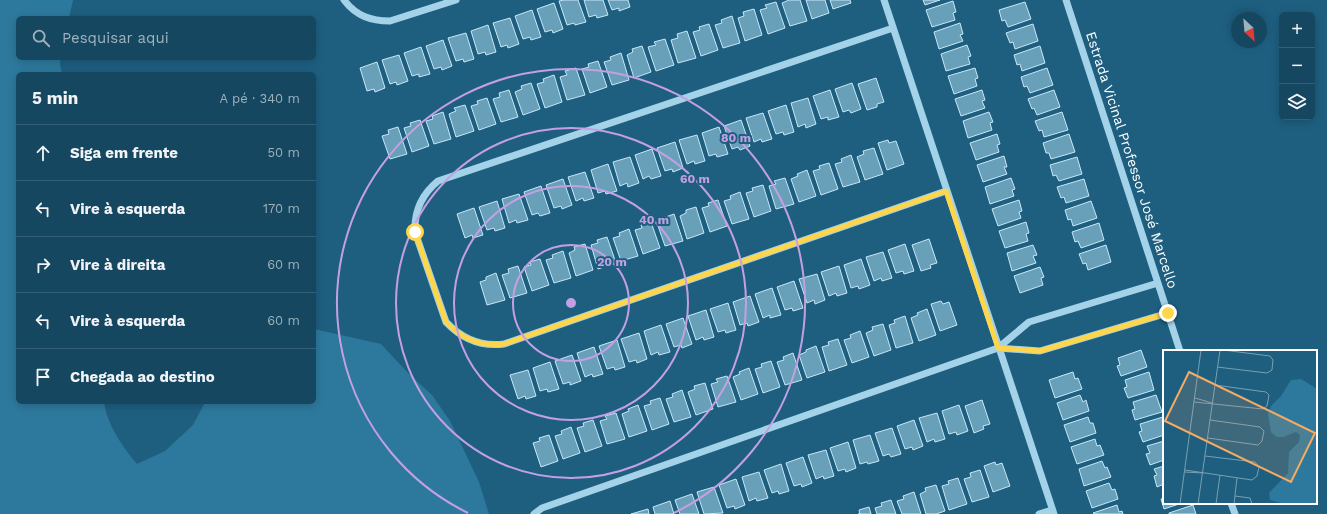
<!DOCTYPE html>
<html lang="pt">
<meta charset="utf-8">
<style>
body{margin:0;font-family:"Work Sans",sans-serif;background:#235169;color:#f1f3f6}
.controls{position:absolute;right:12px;top:12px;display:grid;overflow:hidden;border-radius:6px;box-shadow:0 2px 10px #0003}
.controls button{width:36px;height:36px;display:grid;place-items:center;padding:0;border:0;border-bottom:1px solid #355f75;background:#164760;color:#f1f3f6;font:20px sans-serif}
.compass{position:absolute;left:1231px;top:12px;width:36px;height:36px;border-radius:50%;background:#164760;box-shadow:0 2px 10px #0003;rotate:154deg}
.stop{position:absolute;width:12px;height:12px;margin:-9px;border:3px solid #ffd54a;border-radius:50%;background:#fff}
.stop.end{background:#ffd54a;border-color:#fff;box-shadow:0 1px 4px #0008}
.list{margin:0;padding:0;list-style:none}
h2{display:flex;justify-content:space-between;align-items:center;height:52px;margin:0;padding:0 16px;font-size:17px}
h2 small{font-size:13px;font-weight:400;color:#9eb2bd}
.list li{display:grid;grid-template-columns:26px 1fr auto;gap:12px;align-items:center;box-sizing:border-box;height:56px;padding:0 16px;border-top:1px solid #355f75}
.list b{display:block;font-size:15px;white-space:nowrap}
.list em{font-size:13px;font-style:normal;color:#9eb2bd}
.icon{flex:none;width:22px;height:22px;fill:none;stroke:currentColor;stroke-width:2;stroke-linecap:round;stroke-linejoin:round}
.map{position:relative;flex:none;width:1327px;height:514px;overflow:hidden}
.search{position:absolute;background:#164760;box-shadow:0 2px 10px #0003;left:16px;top:16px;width:300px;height:44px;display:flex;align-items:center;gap:10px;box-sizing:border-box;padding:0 14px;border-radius:6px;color:#9eb2bd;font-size:15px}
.panel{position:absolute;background:#164760;box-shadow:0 2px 10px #0003;left:16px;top:72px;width:300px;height:332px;border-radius:6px}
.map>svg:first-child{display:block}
.green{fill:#2d799d}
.building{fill:#689fb9;stroke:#c7e7f7}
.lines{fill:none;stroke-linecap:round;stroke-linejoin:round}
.minor{stroke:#a3d2e9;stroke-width:7}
.route{stroke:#ffd54a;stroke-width:5}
.ring{fill:none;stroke:#c4a0e2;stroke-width:2}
.labels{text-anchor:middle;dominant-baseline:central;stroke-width:4;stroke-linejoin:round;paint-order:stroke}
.street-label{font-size:14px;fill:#fff;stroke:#1e5f80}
.inset-road{fill:none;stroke:#789fb3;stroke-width:1}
.view{fill:#f8aa62;fill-opacity:0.15;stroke:#f8aa62;stroke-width:2}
.inset-edge{fill:none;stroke:#fff;stroke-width:2}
.centre{fill:#c4a0e2;stroke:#1e5f80;stroke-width:2}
.ring-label{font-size:12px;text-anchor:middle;font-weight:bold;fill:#c4a0e2;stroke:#1e5f80;stroke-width:4;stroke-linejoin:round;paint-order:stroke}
</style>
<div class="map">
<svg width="1327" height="514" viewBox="0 0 1327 514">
<rect width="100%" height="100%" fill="#1e5f80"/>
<path class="green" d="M0,0H73L69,18H18V58H61L60,64L62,74H18V402H104C107,425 123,447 137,464L165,451L193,425L205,402H314V329L381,344L408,373L432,395L450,421L479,482L489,514H0Z"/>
<path class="building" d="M564,0H578L586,22L575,25L574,23L567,25L559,1Z
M584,0H603L608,15L597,18L596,15L589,17Z
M608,0H628L630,7L619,11V8L612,10Z
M789,0H800L807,21L790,26L782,3Z
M806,0H825L829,13L812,19Z
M830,0H850L851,3L833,9Z
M923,0H940L925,5Z
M953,1L956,12L953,13L955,20L932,27L926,10Z
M776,2L785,28L768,34L760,10L767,8L765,5Z
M1025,2L1031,19L1008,27L1005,20L1002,21L999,10Z
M554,3L563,29L553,33L552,30L545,32L537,9Z
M754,9L762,35L745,41L738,18L744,16L743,12Z
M532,10L541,37L531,40L530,37L523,39L515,16Z
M732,16L740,43L723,48L715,25L722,23L721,20Z
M510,18L519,44L508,48L507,45L501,47L493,23Z
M960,23L963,34L960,35L963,41L939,49L934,32Z
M709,24L718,50L701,56L693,32L700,30L699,27Z
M1033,24L1038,41L1015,49L1013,42L1010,43L1006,33Z
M488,25L496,52L486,55L485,52L478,54L471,31Z
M687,31L696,58L678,63L671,40L678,38L677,34Z
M466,33L474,59L464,62L463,59L456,61L448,38Z
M665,39L674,65L656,71L648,47L656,45L654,42Z
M443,40L452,66L442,70L441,67L434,69L426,46Z
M967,45L971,56L968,57L970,64L946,71L941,54Z
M642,46L651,72L634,78L627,55L633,52L632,49Z
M1040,46L1045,63L1022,71L1020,64L1017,65L1014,55Z
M421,47L430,74L419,77V74L412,76L404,53Z
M621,53L629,80L612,85L604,62L611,60L610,57Z
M399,55L408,81L397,85L396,82L390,84L382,60Z
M598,61L607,87L590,93L582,69L589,67L588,64Z
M377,62L385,88L375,92L374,89L367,91L360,68Z
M576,68L585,95L567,100L560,77L567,75L565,71Z
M975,68L978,78L975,79L977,86L954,94L948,76Z
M1047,68L1053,85L1030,93L1027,86L1024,87L1021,77Z
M554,75L562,102L545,108L537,84L544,82L543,79Z
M876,78L884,102L877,104V107L867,110L858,84Z
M531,83L540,109L523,115L515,92L522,89L521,86Z
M852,83L861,109L851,113L849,110L843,112L835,89Z
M509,90L518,117L501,122L493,99L500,97L499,93Z
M830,90L839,117L828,120V117L821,119L813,96Z
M982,90L985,100L982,101L985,108L961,116L955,99Z
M1054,90L1060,107L1037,115L1034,108L1032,109L1028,99Z
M487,98L496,124L479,130L471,106L478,104L477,101Z
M808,98L816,124L806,128L805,124L798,127L791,103Z
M465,105L474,131L456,137L449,114L456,111L454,108Z
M786,105L794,132L784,135L783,132L776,134L768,111Z
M443,112L451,139L434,144L426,121L433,119L432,116Z
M989,112L993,122L990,123L992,130L968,138L963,121Z
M1062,112L1068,130L1044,137L1042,130L1039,131L1035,121Z
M763,113L772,139L762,142L761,139L754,142L746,118Z
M420,120L429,146L412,152L404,128L411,126L410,123Z
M741,120L750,146L740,150L738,147L732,149L724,126Z
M398,127L407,154L390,159L382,136L389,134L388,130Z
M719,127L728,154L717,157L716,154L709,156L702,133Z
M997,134L1000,144L997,145L999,152L976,160L970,143Z
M1069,134L1075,152L1051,159L1049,153H1046L1043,143Z
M697,135L705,161L695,164L694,161L687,164L679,140Z
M888,140L889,143L896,141L904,164L887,170L878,143Z
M675,142L683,168L673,172L672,169L665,171L657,148Z
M874,148L883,174L865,180L857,157L864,154L863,151Z
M652,149L661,176L651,179L649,176L643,179L635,155Z
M851,155L860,182L843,187L835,164L842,162L841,159Z
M1004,156L1007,167H1004L1007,174L983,182L977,165Z
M630,157L639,183L628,187L627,183L620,186L613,162Z
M1077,157L1082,174L1059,181L1056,175L1053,176L1050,165Z
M829,163L838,189L821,195L813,171L820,169L819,166Z
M608,164L617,191L606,194L605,191L598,193L591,170Z
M807,170L816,196L799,202L791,179L798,176L797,174Z
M585,172L594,198L584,201L583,198L576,201L568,177Z
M785,178L794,204L776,209L769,186L776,184L774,181Z
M1011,178L1015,189L1012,190L1014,196L990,204L985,187Z
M563,179L572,205L562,209L561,206L554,208L546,185Z
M1084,179L1089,196L1066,203L1064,197L1061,198L1057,187Z
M763,185L771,211L754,217L746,193L753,191L752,188Z
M541,186L550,213L540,216L538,213L532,215L524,192Z
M740,192L749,219L732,224L724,201L731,199L730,196Z
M519,194L528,220L517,223L516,220L509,223L502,199Z
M718,200L727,226L710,232L702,208L709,206L708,203Z
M1019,200L1022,211L1019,212L1021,218L998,226L992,209Z
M497,201L505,228L495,231L494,228L487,230L479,207Z
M1091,201L1097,218L1073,226L1071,219L1068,220L1065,210Z
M696,207L704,233L687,239L680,216L686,213V210Z
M474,208L483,235L473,238L472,235L465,238L457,214Z
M674,214L683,241L665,246L657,223L664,221L663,218Z
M651,222L660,248L643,254L635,230L642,228L641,225Z
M1026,222L1029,233L1026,234L1028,241L1005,248L999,231Z
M1099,223L1104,240L1081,248L1078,241L1075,242L1072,232Z
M629,229L638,256L621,261L613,238L620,236L619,233Z
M607,237L616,263L598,269L591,245L598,243L597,240Z
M929,239L937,263L930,265L931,268L921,271L912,245Z
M585,244L593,270L576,276L569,253L575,250L574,247Z
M905,244L914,271L904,274L903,271L896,273L888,250Z
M1033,245L1037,255L1033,256L1036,263L1012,271L1007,253Z
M1106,245L1111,262L1088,270L1086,263L1083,264L1079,254Z
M563,251L571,278L554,283L546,260L553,258L552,255Z
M883,252L892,278L882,281L881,278L874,281L866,257Z
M540,259L549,285L532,291L524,267L531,265L530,262Z
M861,259L870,285L859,289L858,286L851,288L844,265Z
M518,266L527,293L510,298L502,275L509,273L508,269Z
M839,266L847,293L837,296L836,293L829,296L821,272Z
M1040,267L1044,277L1041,278L1043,285L1020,293L1014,276Z
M496,273L505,300L487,305L480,282L486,280V277Z
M817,274L825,300L815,304L814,300L807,303L799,279Z
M794,281L803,308L793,311L792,308L785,310L777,287Z
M772,288L781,315L770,318V315L763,318L755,294Z
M750,296L759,322L748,326L747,323L740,325L733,302Z
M941,301L943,304L949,302L957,325L940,331L931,304Z
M728,303L736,330L726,333L725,330L718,332L710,309Z
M927,309L936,335L919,341L911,318L918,315L917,313Z
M706,310L714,337L704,340L703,337L696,340L688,316Z
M905,316L913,343L896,348L889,325L895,323L894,320Z
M683,318L692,344L682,348L681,345L674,347L666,324Z
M883,324L891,350L874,356L866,333L873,330L872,327Z
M661,325L670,352L659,355L658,352L651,355L644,331Z
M860,331L869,357L852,363L844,340L851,338L850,335Z
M639,333L647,359L637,363L636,360L629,362L621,339Z
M838,339L847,365L829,371L822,347L829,345L828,342Z
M617,340L625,367L615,370L614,367L607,369L599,346Z
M816,346L825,372L807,378L799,355L806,352V350Z
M594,347L603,374L593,377L592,374L585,377L577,353Z
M1141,350L1147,367L1121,376L1117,366L1120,365L1118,358Z
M793,353L802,380L785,385L777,362L784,360L783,357Z
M572,355L581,381L570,385V382L563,384L555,361Z
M771,361L780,387L763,393L755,369L762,367L761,364Z
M550,362L559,389L548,392L547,389L540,391L533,368Z
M749,368L758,394L741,400L733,377L740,374L739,372Z
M528,370L536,396L526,399L525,396L518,399L510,375Z
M1073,372L1075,379L1078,378L1082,389L1055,398L1049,380Z
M1149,372L1154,390L1128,398L1124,388L1127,387L1125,380Z
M727,376L736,402L718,407L711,384L718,382L716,379Z
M705,383L713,409L696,415L688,392L695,389L694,386Z
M682,390L691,417L674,422L666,399L673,397L672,394Z
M1080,395L1083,402L1086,400L1089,411L1063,420L1057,403Z
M1156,395L1162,412L1135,420L1132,410L1135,409L1133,402Z
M660,398L669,424L652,430L644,406L651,404L650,401Z
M982,400L990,424L983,426L984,429L974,433L965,406Z
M638,405L647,431L629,437L622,414L629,411L628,409Z
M959,405L968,431L957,435L956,432L949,434L942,411Z
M616,413L625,439L607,444L600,421L607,419L605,416Z
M937,413L945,439L935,442L934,439L927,442L919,418Z
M1088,417L1090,423H1093L1096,433L1070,442L1064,425Z
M1163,417L1164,435L1143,442L1139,432L1142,431L1140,424Z
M593,420L602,446L585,452L577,428L584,426L583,423Z
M914,420L923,446L913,450L912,447L905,449L897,426Z
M571,427L580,453L563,459L555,436L562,434L561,431Z
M892,428L901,454L891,457L889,454L883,456L875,433Z
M549,435L558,461L541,467L533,443L540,441L539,438Z
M870,435L879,461L868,464L867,462L860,464L853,440Z
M1095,439L1097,446L1100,445L1104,455L1077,464L1071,447Z
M1164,441V460L1150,465L1146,454L1150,453L1147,446Z
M848,442L856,468L846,472L845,469L838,471L830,448Z
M826,450L834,476L824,479L823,476L816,479L808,455Z
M803,457L812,483L802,487L801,484L794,486L786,463Z
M1102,461L1105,468L1107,467L1111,477L1084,486L1079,469Z
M995,462L996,465L1002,463L1010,486L993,492L984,466Z
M781,464L789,491L779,494L778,491L772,493L764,470Z
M1164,466V484L1157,487L1154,476L1157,475L1154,469Z
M980,470L989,497L972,502L964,479L971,477L970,473Z
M759,472L768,498L757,501L756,498L749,501L742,477Z
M958,478L967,504L949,510L942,486L949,484L948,481Z
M736,479L745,505L735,509L734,506L727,508L719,485Z
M1109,483L1112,490L1115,489L1118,499L1092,508L1086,491Z
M936,485L945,511L936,514H926L920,494L926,491L925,488Z
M714,487L723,513L704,514L697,492Z
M914,492L921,514H902L897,501L904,499L903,496Z
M692,494L699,514H680L675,500Z
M1164,498V503H1182L1164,509L1161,499Z
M891,500L896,514H877L875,508L882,506L881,503Z
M670,501L674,514H655L653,507Z
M1117,505L1119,512L1122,511L1123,514H1094L1093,513Z
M1193,505L1196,514H1169V513Z
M869,507L871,514H858H860L859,510Z
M648,509L649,514H631Z"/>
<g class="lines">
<path class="minor" d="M344,0C356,16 371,21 390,21L456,0
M884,0L1054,514
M1066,0L1180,351
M893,28L438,181C421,195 414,211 415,232L446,322C462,339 480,347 504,344L946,191
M998,348L1040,351L1168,313
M1231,503L1235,514
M534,514L542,508L998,348L1029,322L1158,283
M1039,514L1052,510"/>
</g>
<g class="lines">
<path class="route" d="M415,232L446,322C462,339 480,347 504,344L946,191L998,348L1040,351L1168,313"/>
</g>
<g class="ring">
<circle cx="571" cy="303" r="58"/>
<circle cx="571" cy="303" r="117"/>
<circle cx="571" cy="303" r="175"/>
<path d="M468 513A234 234 0 1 1 674 513"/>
</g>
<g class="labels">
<g class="street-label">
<text transform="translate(1132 160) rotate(72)">Estrada Vicinal Professor José Marcello</text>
</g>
</g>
<g transform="translate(1163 350)">
<rect width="154" height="154" fill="#1e5f80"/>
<path d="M138,29L154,39V154H121L107,150L106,143L125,123L126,102L136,92L137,85L133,82L120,87H114L108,82L105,64L108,56L118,46L128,30Z" fill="#2d799d"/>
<path class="inset-road" d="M54,17L104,23L109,20L110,10L107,6L60,0M32,48L49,53M31,52L100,59L104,56L106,45L103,42L52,35M45,88L95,95L99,91L101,81L97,77L47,70M22,120L89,130L94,126L96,117L92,112L42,106M22,122L40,123M72,146L87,148L89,154M17,154L38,0M35,154L57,0M53,154L57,125M71,154L74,128"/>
<path class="view" d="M26,22L152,83L128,132L2,71Z"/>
<rect width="154" height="154" class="inset-edge"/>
</g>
<circle cx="571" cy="303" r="6" class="centre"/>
<g class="ring-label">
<text x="736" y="142">80 m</text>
<text x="695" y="183">60 m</text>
<text x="654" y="224">40 m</text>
<text x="612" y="266">20 m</text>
</g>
</svg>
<div class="controls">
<button>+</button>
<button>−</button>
<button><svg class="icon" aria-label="layers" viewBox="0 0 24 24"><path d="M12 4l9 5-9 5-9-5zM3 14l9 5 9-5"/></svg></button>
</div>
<svg class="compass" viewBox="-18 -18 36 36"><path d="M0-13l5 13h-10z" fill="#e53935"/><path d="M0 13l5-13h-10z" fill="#9eb2bd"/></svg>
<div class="stop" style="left:415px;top:232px"></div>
<div class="stop end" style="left:1168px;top:313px"></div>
<div class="search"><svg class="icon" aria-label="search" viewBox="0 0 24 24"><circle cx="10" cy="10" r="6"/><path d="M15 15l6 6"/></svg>Pesquisar aqui</div>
<section class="panel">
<h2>5 min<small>A pé · 340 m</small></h2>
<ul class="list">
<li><svg class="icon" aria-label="ahead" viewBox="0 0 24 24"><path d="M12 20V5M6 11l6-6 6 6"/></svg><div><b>Siga em frente</b></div><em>50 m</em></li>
<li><svg class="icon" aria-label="left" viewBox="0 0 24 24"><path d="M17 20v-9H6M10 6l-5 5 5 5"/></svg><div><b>Vire à esquerda</b></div><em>170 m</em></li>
<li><svg class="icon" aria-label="right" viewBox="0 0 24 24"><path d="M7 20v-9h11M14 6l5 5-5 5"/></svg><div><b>Vire à direita</b></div><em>60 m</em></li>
<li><svg class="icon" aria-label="left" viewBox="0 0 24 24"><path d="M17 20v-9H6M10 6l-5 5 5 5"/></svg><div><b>Vire à esquerda</b></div><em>60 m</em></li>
<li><svg class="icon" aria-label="arrive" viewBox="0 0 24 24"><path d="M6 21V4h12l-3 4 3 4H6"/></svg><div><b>Chegada ao destino</b></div></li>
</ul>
</section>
</div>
